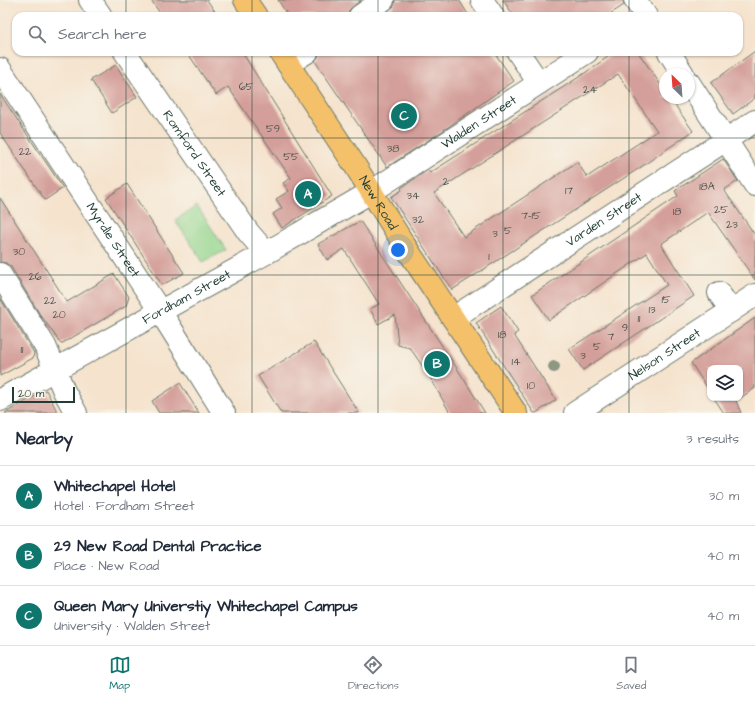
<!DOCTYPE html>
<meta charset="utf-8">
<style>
body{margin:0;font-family:"Architects Daughter",sans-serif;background:#f2f2f3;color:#1f2937}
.controls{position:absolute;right:12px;bottom:12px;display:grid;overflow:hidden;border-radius:8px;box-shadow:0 1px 3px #0004}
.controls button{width:36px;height:36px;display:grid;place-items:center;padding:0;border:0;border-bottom:1px solid #e0e1e3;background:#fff;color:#1f2937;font:20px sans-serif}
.compass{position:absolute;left:659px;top:68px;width:36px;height:36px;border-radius:50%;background:#fff;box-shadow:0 1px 3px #0004;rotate:335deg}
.scale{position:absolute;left:12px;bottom:10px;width:63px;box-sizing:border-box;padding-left:4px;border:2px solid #1f3d34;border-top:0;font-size:11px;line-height:14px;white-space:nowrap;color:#1f3d34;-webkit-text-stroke:3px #f7f3e8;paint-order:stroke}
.you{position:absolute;left:398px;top:250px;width:14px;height:14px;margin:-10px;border:3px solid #fff;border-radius:50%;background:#1a73e8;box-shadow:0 0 0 6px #1a73e833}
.badge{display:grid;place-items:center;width:26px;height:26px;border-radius:50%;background:#0f766e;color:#fff;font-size:13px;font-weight:700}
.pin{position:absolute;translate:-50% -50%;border:2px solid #fff;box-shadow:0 1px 4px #0006}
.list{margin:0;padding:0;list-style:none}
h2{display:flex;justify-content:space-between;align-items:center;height:52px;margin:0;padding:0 16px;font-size:17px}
h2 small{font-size:13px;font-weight:400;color:#747a83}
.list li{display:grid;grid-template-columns:26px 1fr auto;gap:12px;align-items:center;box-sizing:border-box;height:60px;padding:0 16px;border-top:1px solid #e0e1e3}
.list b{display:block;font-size:15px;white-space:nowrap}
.list p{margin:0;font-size:13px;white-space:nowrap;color:#747a83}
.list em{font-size:13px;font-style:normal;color:#747a83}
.icon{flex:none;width:22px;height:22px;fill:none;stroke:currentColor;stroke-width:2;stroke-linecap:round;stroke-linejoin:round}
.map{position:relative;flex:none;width:755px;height:413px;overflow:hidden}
.search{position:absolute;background:#fff;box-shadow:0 1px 3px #0004;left:12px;right:12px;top:12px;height:44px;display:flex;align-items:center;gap:10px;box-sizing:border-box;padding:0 14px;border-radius:12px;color:#747a83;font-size:15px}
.sheet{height:232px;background:#fff}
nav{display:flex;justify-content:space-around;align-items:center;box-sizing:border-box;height:56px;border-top:1px solid #e0e1e3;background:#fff;font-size:11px;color:#747a83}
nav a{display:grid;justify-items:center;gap:2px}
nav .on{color:#0f766e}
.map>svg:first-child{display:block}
.green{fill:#94d58d;stroke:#5a8960}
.building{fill:#d49f9a;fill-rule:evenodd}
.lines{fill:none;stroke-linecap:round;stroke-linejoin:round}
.minor-casing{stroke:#6a776a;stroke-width:24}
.major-casing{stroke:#6a776a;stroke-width:24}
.minor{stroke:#fff;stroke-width:22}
.major{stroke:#f4c16a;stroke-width:22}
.tree{fill:#8c9883}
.grid{fill:none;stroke:#1f3d34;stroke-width:1;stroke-opacity:0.55}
.labels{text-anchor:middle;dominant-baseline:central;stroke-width:3.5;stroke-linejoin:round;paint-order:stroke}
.number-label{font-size:11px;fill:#4c564e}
.street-label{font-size:13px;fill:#1f3d34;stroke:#f7f3e8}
</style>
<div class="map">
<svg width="755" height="413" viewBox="0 0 755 413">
<rect width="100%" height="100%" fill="#f7f3e8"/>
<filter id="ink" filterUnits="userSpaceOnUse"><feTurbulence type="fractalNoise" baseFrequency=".025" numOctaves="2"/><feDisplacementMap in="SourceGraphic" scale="8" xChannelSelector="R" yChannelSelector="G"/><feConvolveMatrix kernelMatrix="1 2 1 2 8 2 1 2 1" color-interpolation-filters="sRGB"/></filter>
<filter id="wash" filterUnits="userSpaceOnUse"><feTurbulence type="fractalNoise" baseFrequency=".012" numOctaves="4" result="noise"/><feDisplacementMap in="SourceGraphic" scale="16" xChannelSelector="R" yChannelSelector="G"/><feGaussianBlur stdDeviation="0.9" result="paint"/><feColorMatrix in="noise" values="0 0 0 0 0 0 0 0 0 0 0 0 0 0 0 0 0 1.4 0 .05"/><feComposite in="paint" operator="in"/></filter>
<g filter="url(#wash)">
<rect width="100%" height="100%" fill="#f5e3cd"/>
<path class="green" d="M197,206L226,250L203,262L175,220Z"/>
<g id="blocks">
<path class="building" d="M151,0H207L218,16H162Z
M278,0H361L349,10L348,16H288Z
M395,0H459L469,16H382L394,6Z
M503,0H623L624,5L607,16H514Z
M755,51V98L733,114L711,83Z
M187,52H242L332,196L282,228L273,214L282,208L276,199L289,191L283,183L291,178L228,87L216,95Z
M319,52H494L514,81L441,132L387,167L315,61L318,57Z
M615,52H638L665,91V98H670L693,131L641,167L452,290L391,197L402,190L401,188L428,170L430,173L579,77ZM618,74L657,131L587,177L577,162L464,237L434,193Z
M116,65L137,97L112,113L91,80Z
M0,94L63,188L45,200L0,133Z
M723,159L738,181L724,190L755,235V280L708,212L661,244L694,296L583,370L569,349L667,285L647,253L549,320L532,295L678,196L675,191Z
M127,184L184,273L162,285L106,198Z
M0,198L67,302L114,274L129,297L126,306L61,344L42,317V318L11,267L6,263L0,262Z
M360,221L460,373L485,413H450L430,377L410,348L398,345L395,315L378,324L370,309L379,304L344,249L327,260L318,244Z
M0,298L34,353L33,358L0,376Z
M501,306L518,332L514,335L556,400L536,413H534L476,323Z
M755,318V388L736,401L741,413H724L714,398H740V368H710V392L691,363Z
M314,342L359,413H281L258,376Z
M180,383L199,413H159L152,401Z
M46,390L58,413H5Z"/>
</g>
</g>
<g filter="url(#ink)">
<use href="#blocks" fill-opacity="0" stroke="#6a776a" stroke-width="1"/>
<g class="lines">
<defs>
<g id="minor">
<path d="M90,0L101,16"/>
<path d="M482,0L493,16"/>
<path d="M635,0L646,16"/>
<path d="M360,16L383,0"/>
<path id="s1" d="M125,52L248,232L266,253"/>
<path d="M518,52L539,83"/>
<path d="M669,52L683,74"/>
<path d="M288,64L307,52"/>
<path id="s2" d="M0,69L160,311L224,413"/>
<path d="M689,83L755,185"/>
<path d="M0,274L45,346L64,391L76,413"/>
<path d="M719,293L731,311"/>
<path id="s3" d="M453,318L755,121"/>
<path id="s4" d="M0,400L266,253L371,192L587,52"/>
<path id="s5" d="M575,413L755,295"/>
</g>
<g id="major">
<path d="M245,0L256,16"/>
<path id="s6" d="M280,52L354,164L405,246L516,413"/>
</g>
</defs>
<use href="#minor" class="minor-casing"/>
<use href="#major" class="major-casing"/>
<use href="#minor" class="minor"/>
<use href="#major" class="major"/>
</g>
<circle class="tree" cx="554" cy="367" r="6"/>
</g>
<path class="grid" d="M126,0V16M252,0V16M378,0V16M503,0V16M629,0V16M126,52V413M252,52V413M378,52V413M503,52V413M629,52V413M0,138H755M0,275H755"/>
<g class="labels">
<g class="number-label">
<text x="246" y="86">65</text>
<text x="590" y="89">24</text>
<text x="273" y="128">59</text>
<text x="393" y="148">38</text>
<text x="25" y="151">22</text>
<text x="291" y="156">55</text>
<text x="446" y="181">2</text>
<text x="707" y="186">18A</text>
<text x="569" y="190">17</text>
<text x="413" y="195">34</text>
<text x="721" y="209">25</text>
<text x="677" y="211">18</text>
<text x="531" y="215">7-15</text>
<text x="418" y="219">32</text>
<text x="732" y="224">23</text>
<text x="508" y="230">5</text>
<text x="495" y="233">3</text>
<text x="19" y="251">30</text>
<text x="489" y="256">1</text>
<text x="35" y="276">26</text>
<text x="666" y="299">15</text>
<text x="50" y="300">22</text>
<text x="652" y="309">13</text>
<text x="59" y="314">20</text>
<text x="639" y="318">11</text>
<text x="625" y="327">9</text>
<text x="502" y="334">18</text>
<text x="611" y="336">7</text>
<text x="597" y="346">5</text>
<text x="22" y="349">11</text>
<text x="583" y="355">3</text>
<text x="516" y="361">14</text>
<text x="531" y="385">10</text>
</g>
<g class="street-label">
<text stroke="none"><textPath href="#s4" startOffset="554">Walden Street</textPath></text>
<text stroke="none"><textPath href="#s1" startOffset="123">Romford Street</textPath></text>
<text stroke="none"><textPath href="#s6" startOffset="180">New Road</textPath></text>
<text stroke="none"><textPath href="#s3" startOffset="180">Varden Street</textPath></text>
<text stroke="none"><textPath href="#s2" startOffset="205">Myrdle Street</textPath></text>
<text stroke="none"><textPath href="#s4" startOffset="213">Fordham Street</textPath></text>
<text stroke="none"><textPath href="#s5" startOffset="107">Nelson Street</textPath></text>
</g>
</g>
</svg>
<div class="controls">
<button><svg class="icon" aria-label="layers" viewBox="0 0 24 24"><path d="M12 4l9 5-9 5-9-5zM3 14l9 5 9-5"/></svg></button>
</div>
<svg class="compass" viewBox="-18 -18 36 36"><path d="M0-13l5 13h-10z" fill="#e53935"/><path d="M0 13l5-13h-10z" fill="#747a83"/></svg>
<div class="scale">20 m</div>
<div class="you"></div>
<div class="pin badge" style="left:308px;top:194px">A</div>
<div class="pin badge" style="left:437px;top:364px">B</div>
<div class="pin badge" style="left:404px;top:116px">C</div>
<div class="search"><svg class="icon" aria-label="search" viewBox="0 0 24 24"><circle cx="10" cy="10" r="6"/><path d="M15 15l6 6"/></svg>Search here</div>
</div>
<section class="sheet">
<h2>Nearby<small>3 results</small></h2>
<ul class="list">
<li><span class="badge">A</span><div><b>Whitechapel Hotel</b><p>Hotel · Fordham Street</p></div><em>30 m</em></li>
<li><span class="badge">B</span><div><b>29 New Road Dental Practice</b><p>Place · New Road</p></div><em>40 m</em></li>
<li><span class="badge">C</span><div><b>Queen Mary Universtiy Whitechapel Campus</b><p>University · Walden Street</p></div><em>40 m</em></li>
</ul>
</section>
<nav>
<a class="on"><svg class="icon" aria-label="map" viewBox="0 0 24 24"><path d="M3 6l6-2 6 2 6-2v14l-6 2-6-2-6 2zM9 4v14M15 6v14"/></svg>Map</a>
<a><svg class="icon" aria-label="directions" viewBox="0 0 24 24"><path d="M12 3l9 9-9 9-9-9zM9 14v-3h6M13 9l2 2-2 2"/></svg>Directions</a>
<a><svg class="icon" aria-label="saved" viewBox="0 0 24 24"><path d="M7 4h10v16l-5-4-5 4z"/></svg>Saved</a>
</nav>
